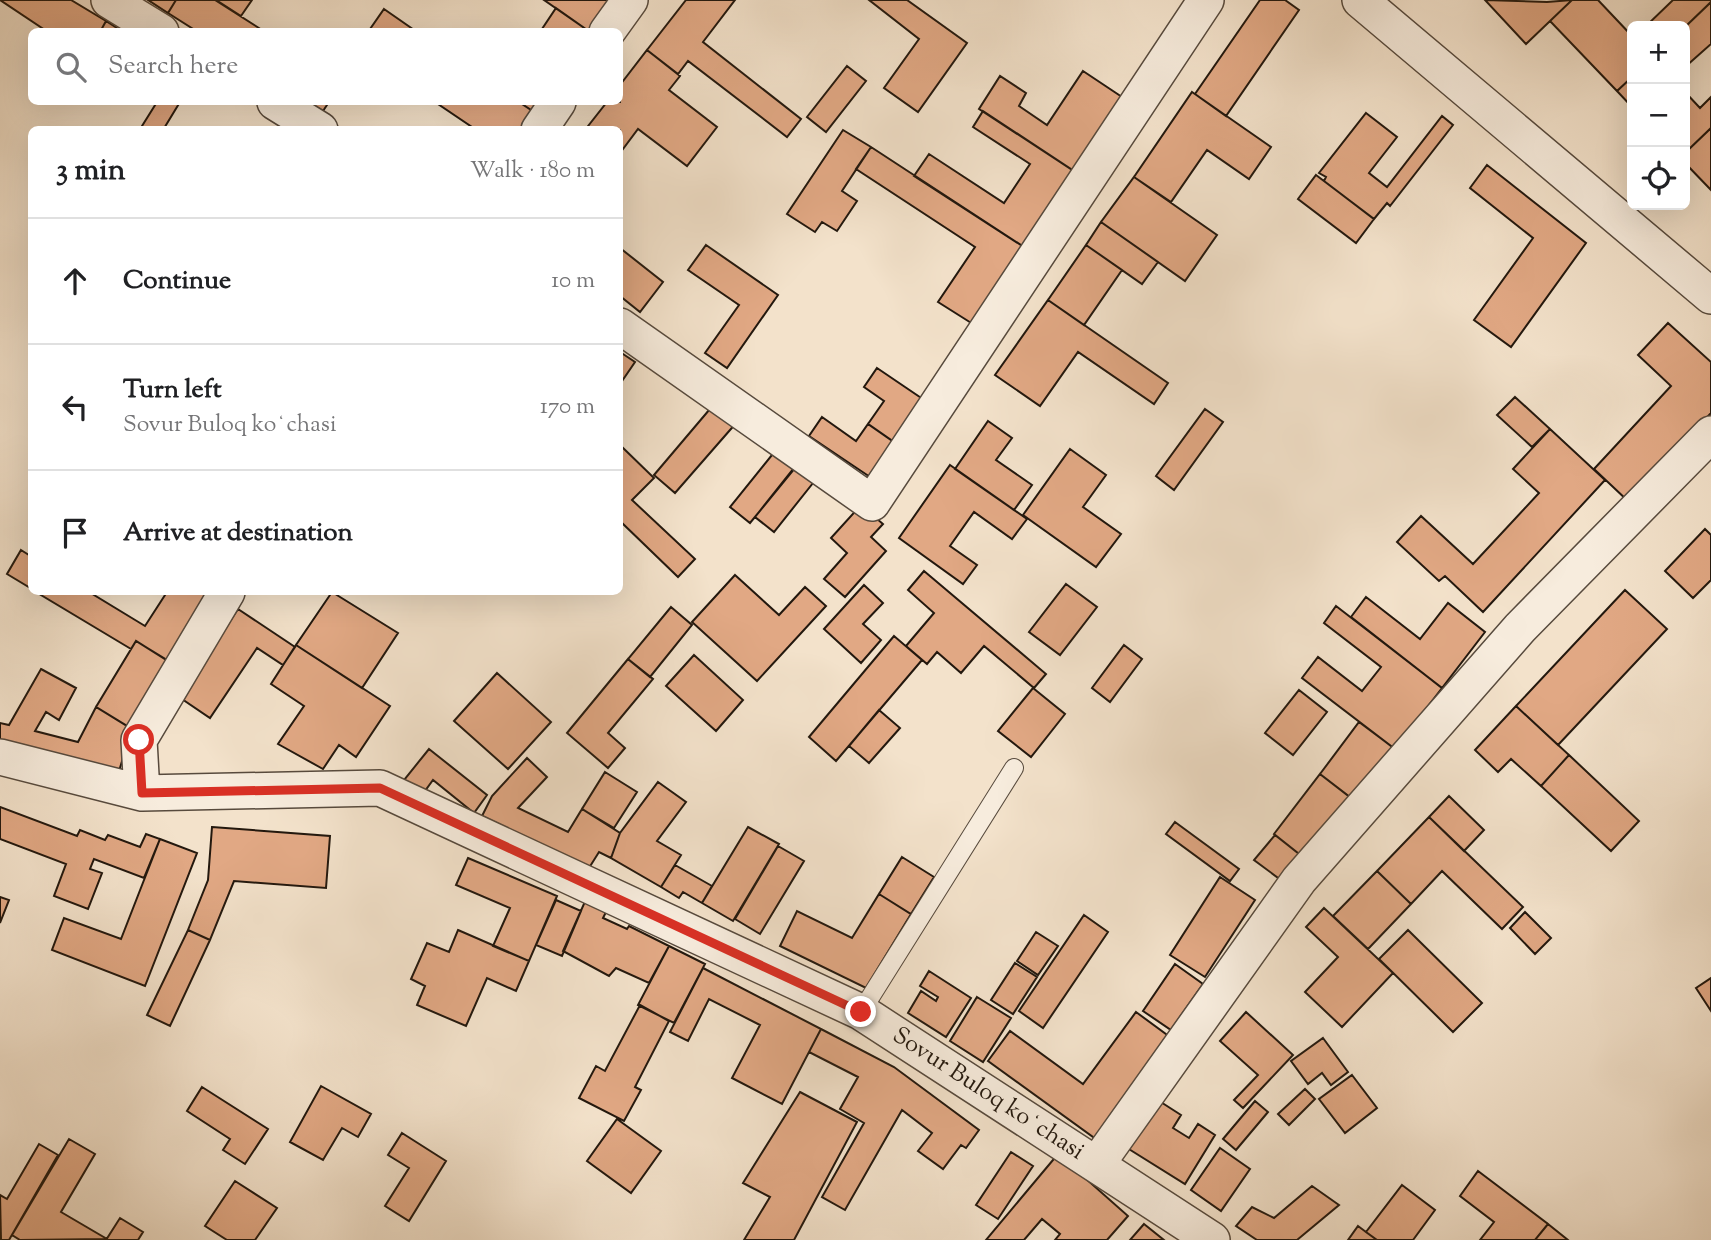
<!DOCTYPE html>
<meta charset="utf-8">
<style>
body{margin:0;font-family:"Sorts Mill Goudy",serif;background:#f2f2f2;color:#202124}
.controls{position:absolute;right:21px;top:21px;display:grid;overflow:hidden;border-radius:10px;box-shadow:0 7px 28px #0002}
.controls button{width:63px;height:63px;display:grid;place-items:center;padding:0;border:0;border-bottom:2px solid #e0e0e0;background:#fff;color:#202124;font:35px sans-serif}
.stop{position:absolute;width:21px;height:21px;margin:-16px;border:5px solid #d93025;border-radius:50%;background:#fff}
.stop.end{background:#d93025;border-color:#fff;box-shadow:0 2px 7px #0008}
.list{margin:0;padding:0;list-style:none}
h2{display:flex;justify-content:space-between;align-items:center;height:91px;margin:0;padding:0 28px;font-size:30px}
h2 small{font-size:23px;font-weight:400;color:#757577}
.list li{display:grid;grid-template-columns:46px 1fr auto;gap:21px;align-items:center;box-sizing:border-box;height:126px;padding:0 28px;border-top:2px solid #e0e0e0}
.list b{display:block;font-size:26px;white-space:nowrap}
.list p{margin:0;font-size:23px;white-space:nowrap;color:#757577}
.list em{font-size:23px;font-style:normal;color:#757577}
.icon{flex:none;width:38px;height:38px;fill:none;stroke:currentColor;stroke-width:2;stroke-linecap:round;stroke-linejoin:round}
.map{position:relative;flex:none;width:1711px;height:1240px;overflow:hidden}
.search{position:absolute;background:#fff;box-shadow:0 7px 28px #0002;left:28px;top:28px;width:595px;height:77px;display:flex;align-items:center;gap:18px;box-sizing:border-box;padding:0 24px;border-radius:10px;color:#757577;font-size:26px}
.panel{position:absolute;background:#fff;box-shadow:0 7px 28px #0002;left:28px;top:126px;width:595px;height:469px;border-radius:10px}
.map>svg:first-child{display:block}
.building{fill:#e1a884;stroke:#23180e;stroke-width:2}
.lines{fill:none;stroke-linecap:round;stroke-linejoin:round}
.service-casing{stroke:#574a3d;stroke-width:20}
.minor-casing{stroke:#574a3d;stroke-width:38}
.service{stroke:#f7ecdd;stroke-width:18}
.minor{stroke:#f7ecdd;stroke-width:35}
.route{stroke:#d93025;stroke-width:9}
.labels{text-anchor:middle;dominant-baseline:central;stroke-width:5;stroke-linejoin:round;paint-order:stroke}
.street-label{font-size:24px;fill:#23180e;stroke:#f7ecdd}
</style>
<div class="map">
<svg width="1711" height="1240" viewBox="0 0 1711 1240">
<rect width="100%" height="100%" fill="#f3e2cb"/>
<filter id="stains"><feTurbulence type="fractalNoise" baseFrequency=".00286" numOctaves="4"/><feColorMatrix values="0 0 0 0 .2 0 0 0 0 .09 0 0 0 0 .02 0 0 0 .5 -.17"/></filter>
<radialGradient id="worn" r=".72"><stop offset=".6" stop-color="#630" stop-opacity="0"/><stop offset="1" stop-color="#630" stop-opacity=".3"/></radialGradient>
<path class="building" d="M0,0H71L106,21L100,32H48Z
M148,0H176L168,13Z
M176,0H215L262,30L198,32L168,13Z
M216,0H252L241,16Z
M544,0H620L590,32Z
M686,0H735L703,42L801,119L787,137L688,61L678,74L647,50Z
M869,0H907L967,43L918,112L884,88L919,39Z
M1260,0H1285L1299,10L1226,116L1195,94Z
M1485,0L1547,2L1572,0L1526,44Z
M1572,0H1598L1632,36V77L1617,91L1550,21Z
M1673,0H1711V2L1685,27L1646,26Z
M1711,2V44L1685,67V27Z
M556,8L590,32H540Z
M384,9L417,32H368Z
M106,21L123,32H100Z
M647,50L680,76L669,90L717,127L687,166L638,129L620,153V130H585L607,102H620V85Z
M847,66L866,81L826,132L807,117Z
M1083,71L1125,99L1077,173L979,109L1000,76L1026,93L1019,106L1047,125Z
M1632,77V107L1617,91Z
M1192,92L1271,147L1249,179L1207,150L1171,202L1134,177Z
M1685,92L1700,108L1711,97V128L1685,153Z
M157,102H180L163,130H147L142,126Z
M308,102H329L323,111Z
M435,102H519L540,116L530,130L475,129Z
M519,102H550L540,116Z
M983,111L1077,173L1027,249L914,176L929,154L1004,203L1030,164L973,127Z
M1366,113L1397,137L1369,173L1387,187L1442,116L1453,125L1390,206L1387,203L1374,219L1324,181L1326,177L1319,173Z
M1711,128V190L1685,163V153Z
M843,130L871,147L842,191L857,201L837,231L822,222L815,232L787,214Z
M871,147L1027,249L976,326L938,302L975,247L856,169Z
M1487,165L1586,243L1511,347L1474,320L1533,238L1470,188Z
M1316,175L1374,219L1356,243L1298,199Z
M1134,177L1217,235L1185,281L1101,222Z
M1101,222L1158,262L1142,284L1086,245Z
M706,245L778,295L727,368L705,353L739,305L688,270Z
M1086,245L1122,270L1084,325L1048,300Z
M620,248L663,282L640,312L620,296Z
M1048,300L1168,383L1154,404L1078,352L1040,406L995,375Z
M1668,323L1711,362V413L1629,502L1594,469L1671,386L1638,355Z
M620,352L635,362L620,384Z
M877,368L933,406L904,449L868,424L884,401L864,387Z
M1515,397L1550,429L1532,447L1497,415Z
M715,403L737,422L675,493L654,475Z
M1205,409L1223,422L1174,490L1156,476Z
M822,417L856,441L868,424L904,449L879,483L809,436Z
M988,421L1012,438L996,460L1032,485L1014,510L955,469Z
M1550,429L1605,480L1483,612L1445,576L1439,581L1397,542L1421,516L1473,564L1539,493L1513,469Z
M620,445L654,478L632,500L695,559L678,577L620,521Z
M780,445L800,462L750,523L730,507Z
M1070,449L1106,475L1083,507L1121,534L1096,567L1023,515Z
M950,465L1027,519L1012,539L974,512L950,546L977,565L963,584L899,538Z
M794,468L813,483L774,532L755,517Z
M861,505L883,524L871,537L886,551L845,597L824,579L847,553L831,538Z
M1705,529L1711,535V580L1693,598L1665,571Z
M21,550L32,557V589L7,574Z
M924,571L1046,674L1034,688L984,646L961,673L937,652L927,664L906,646L934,613L908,590Z
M735,575L779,615L805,587L826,606L757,681L692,622Z
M1066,584L1097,607L1060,655L1029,632Z
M864,585L883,603L863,624L881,640L861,663L824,629Z
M1625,590L1667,629L1558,745L1516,706Z
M36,592H89L145,626L167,592H214L176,666L136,641L131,649Z
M332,592L398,633L362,688L296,645Z
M1366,597L1420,639L1448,603L1485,632L1442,688L1351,617Z
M1336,606L1442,688L1395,749L1302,678L1318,657L1362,691L1381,667L1324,623Z
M671,607L692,625L650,677L628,659Z
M238,609L295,647L283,665L257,648L210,718L179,697Z
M894,636L922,660L836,761L809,737Z
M136,641L172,663L132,729L96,707Z
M296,645L390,706L356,757L339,745L323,769L278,744L304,706L271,684Z
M1124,645L1142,659L1110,702L1092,688Z
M694,655L743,700L716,731L666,686Z
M628,659L653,679L608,733L625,748L608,768L567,733Z
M41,669L76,688L59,720L46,712L35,731L78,742L96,707L132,729L115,784L0,751V723L9,725Z
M497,673L551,722L508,769L454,721Z
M1033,688L1065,714L1031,757L998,731Z
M1299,690L1327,712L1293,755L1265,733Z
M1516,706L1569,755L1541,786L1511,759L1498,772L1475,750Z
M879,710L900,728L869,763L849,746Z
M1359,722L1395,749L1355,801L1320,774Z
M429,749L487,795L474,813L433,780L422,795L404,780Z
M1569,755L1639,821L1611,851L1541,786Z
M527,758L547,777L518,808L568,832L582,809L620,833L611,858L599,852L589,868L482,816L492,796Z
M605,772L637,792L614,828L582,809Z
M1320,774L1355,801L1308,861L1274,834Z
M658,782L686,802L657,841L681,855L661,887L611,858L620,833Z
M1449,796L1484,830L1464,851L1429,817Z
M0,807L77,836L80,830L105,840L108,835L140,847L146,834L160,839L144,878L94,859L90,869L102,873L88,909L54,896L66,864L0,839Z
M1429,817L1523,907L1502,929L1442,871L1411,904L1377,871Z
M1175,822L1239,869L1230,881L1166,834Z
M212,827L330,836L326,888L234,881L210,940L188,930L208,880Z
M748,827L779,844L733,921L702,903Z
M1275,835L1308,861L1289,886L1254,860Z
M160,839L197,853L145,986L52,950L64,918L121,939Z
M778,846L804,861L760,934L735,919Z
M902,857L934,877L911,914L879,894Z
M468,858L557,896L529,961L493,946L510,908L456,885Z
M675,865L712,886L702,903L683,892L679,898L661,887Z
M1377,871L1411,904L1368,949L1333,916Z
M1220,877L1255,900L1205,977L1170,955Z
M879,894L911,914L866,988L780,946L797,911L852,938Z
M0,897L9,900L0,923Z
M587,897L609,906L603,918L627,929L629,926L669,946L649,983L616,968L609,976L563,951Z
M556,900L581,911L562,956L536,945Z
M1324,908L1393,973L1342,1027L1305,992L1338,957L1306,927Z
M1525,912L1551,938L1535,954L1510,928Z
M1084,915L1108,932L1043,1028L1019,1011Z
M188,930L210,940L170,1026L147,1015Z
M458,930L529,961L516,991L487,978L466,1026L417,1005L425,986L411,979L427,943L449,952Z
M1408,930L1482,1003L1453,1032L1379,959Z
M1036,932L1058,946L1038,975L1017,961Z
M669,946L705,964L674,1023L638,1005Z
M1015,963L1037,977L1013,1014L991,1000Z
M1175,964L1203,984L1171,1030L1143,1011Z
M703,968L821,1029L782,1104L732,1078L760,1025L709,999L688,1041L670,1032Z
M929,971L971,998L946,1037L908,1013L921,991L936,1001L938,997L920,986Z
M1711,978V1011L1696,988Z
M977,997L1011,1018L983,1062L950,1041Z
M640,1005L669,1021L635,1087L641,1090L624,1121L579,1098L596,1066L605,1071Z
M1136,1012L1174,1040L1100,1142L988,1061L1010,1031L1083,1084Z
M1246,1012L1293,1055L1243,1108L1234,1100L1258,1075L1220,1041Z
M821,1029L894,1067L979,1130L966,1148L961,1145L943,1169L918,1151L932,1133L902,1110L845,1210L822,1197L864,1123L840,1109L858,1077L809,1052Z
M1323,1038L1348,1072L1331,1085L1322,1073L1308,1084L1291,1061Z
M1352,1075L1377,1108L1345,1133L1319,1099Z
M321,1086L371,1114L358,1137L342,1128L323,1160L290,1142Z
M202,1087L268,1129L245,1164L223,1150L230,1139L187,1111Z
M1305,1089L1315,1099L1289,1125L1278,1114Z
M800,1092L857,1122L794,1240H744L770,1197L743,1183Z
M1153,1097L1181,1115L1173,1128L1189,1138L1198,1124L1215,1135L1185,1184L1124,1146Z
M1255,1101L1268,1112L1236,1150L1223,1139Z
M617,1119L661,1151L631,1193L587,1161Z
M402,1133L446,1161L409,1221L385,1206L409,1168L388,1155Z
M69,1139L95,1154L61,1212L107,1239L20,1240L12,1235Z
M39,1144L58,1155L9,1240H1L0,1195L7,1199Z
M1220,1148L1250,1169L1221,1211L1191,1190Z
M1011,1152L1033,1166L998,1219L976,1205Z
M1058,1154L1128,1216L1107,1240H1055L1060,1234L1042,1219L1024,1240H986Z
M1478,1171L1548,1224L1535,1240H1480L1494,1222L1460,1196Z
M235,1181L277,1208L255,1240H227L205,1226Z
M1402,1185L1435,1210L1413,1240H1377L1366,1232Z
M1312,1186L1339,1205L1297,1240H1257L1236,1226L1252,1207L1274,1218Z
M120,1218L143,1232L138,1240H106Z
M1144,1224L1164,1240H1130Z
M1548,1224L1568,1240H1535Z
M1358,1226L1366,1232L1377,1240H1348Z"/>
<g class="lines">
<defs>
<path id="service" d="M861,1012L1014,768"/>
<path id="minor" d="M109,0L161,32
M1360,0L1711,296
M607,32L630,0
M275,102L320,130
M539,130L558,102
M620,326L872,503L1206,0
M0,757L142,793L380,788L861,1012L1212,1240
M142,793L139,740L227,592
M1097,1164L1299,880L1520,628L1711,434"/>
</defs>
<use href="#service" class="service-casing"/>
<use href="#minor" class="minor-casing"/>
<use href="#service" class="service"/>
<use href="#minor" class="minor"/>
</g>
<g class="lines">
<path class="route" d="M139,740L142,793L380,788L861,1012"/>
</g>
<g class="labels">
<g class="street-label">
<text transform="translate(988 1094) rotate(33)">Sovur Buloq koʻchasi</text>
</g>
</g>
<rect width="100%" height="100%" filter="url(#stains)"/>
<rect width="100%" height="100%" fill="url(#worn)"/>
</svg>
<div class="controls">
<button>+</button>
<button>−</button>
<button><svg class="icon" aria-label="locate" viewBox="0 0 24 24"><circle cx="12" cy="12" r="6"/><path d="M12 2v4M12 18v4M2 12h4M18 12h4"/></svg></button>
</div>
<div class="stop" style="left:139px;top:740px"></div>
<div class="stop end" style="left:861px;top:1012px"></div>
<div class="search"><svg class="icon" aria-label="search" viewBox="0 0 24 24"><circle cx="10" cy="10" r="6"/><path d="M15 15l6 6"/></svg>Search here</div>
<section class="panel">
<h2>3 min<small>Walk · 180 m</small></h2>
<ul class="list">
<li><svg class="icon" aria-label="ahead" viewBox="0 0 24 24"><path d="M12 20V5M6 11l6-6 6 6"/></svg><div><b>Continue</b></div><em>10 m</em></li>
<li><svg class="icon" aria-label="left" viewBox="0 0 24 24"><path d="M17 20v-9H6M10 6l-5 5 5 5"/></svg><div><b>Turn left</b><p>Sovur Buloq koʻchasi</p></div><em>170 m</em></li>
<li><svg class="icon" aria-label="arrive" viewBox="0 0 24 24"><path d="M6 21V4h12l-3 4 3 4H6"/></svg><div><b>Arrive at destination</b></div></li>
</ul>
</section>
</div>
